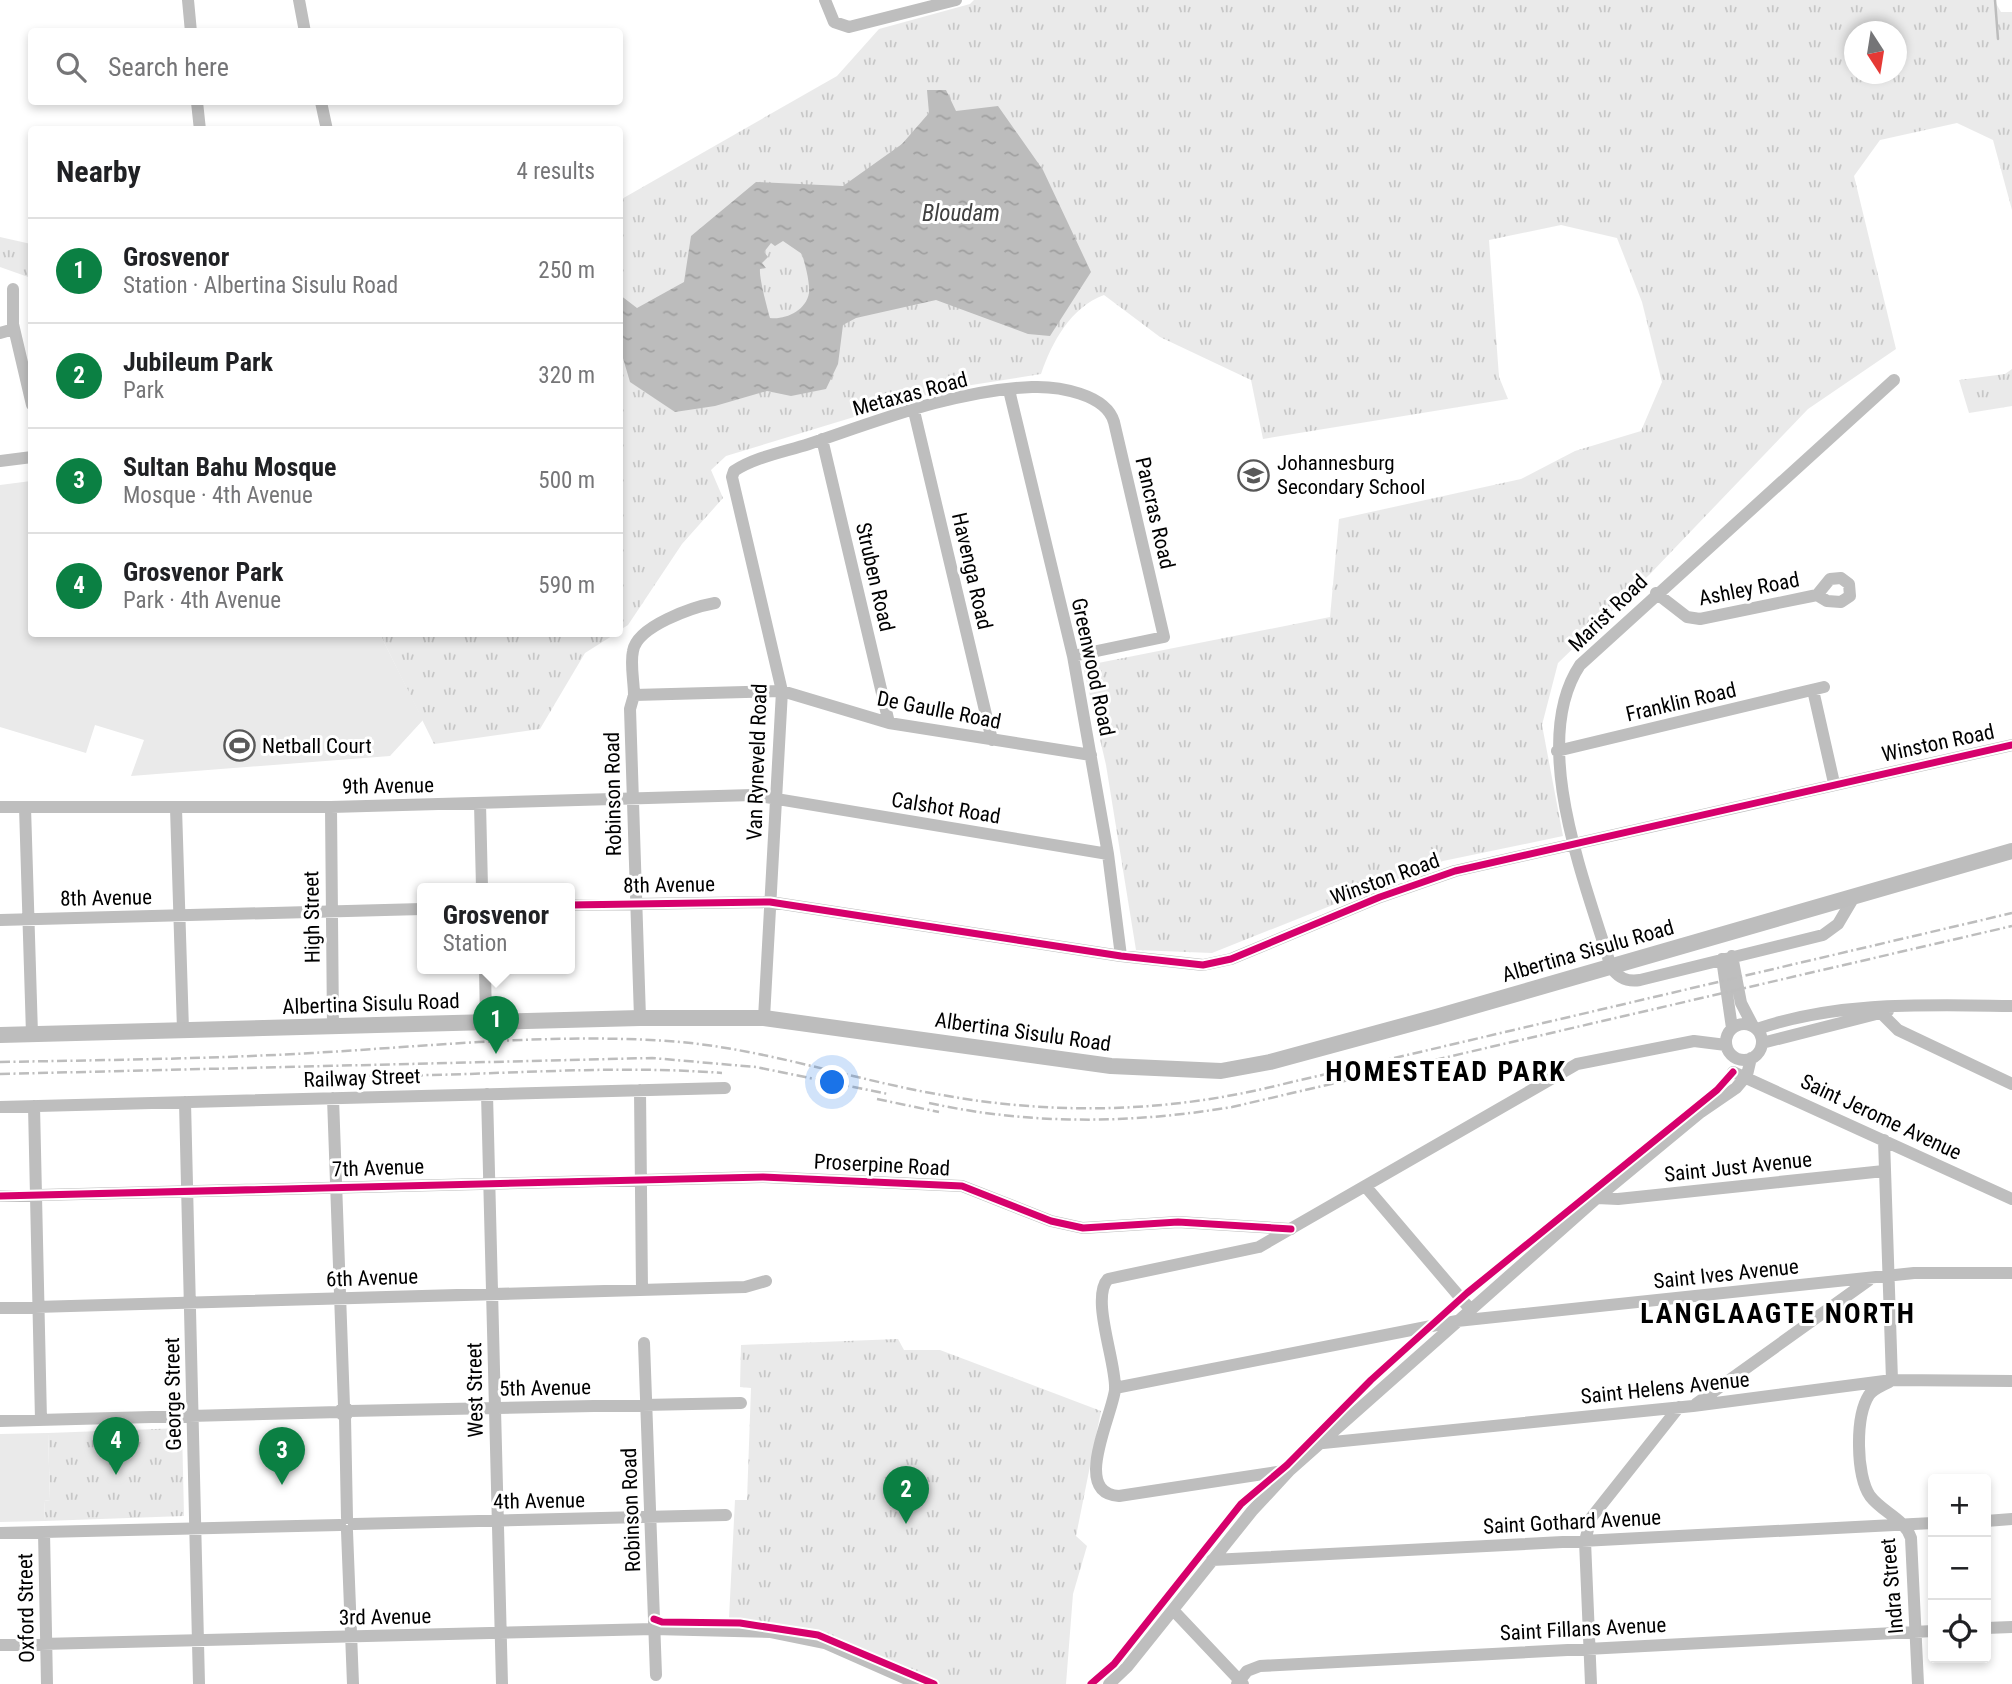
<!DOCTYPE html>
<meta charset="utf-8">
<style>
body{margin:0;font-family:"Roboto Condensed",sans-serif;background:#f6f6f6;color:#202124}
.controls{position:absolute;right:21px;bottom:21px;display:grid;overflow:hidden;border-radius:7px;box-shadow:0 4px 10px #0003}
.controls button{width:63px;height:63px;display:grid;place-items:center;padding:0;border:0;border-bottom:2px solid #e0e0e0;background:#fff;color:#202124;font:35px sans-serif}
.compass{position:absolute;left:1844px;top:21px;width:63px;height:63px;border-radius:50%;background:#fff;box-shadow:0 4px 10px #0003;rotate:168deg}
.you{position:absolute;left:833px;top:1083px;width:24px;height:24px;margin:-18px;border:5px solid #fff;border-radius:50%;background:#1a73e8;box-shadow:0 0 0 10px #1a73e833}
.badge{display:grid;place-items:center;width:46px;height:46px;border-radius:50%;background:#0b8043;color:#fff;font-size:23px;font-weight:700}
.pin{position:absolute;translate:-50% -58px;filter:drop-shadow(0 2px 4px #0008)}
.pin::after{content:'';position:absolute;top:37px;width:24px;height:21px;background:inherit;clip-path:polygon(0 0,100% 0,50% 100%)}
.popup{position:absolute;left:417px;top:883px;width:158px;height:91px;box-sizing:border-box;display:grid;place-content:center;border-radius:7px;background:#fff;filter:drop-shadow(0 2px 5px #0005);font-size:23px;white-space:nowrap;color:#757577}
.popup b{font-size:26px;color:#202124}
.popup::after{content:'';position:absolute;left:50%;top:100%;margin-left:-14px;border:14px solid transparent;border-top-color:#fff}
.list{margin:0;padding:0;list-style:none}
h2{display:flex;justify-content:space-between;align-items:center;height:91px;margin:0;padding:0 28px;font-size:30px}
h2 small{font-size:23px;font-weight:400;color:#757577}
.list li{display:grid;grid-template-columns:46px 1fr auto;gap:21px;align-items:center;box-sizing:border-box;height:105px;padding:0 28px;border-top:2px solid #e0e0e0}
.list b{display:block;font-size:26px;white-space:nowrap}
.list p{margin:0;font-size:23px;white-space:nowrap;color:#757577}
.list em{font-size:23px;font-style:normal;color:#757577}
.icon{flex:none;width:38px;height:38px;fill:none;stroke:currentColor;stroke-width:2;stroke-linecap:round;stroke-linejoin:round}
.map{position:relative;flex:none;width:2012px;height:1684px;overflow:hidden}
.search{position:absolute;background:#fff;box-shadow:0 4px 10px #0003;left:28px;top:28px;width:595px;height:77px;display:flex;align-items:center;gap:18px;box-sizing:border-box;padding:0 24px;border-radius:7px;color:#757577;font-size:26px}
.panel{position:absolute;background:#fff;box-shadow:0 4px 10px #0003;left:28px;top:126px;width:595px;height:511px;border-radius:7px}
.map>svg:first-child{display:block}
.grass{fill:url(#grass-tufts);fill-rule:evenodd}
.pitch{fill:#eaeaea}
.water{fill:url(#water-ripples);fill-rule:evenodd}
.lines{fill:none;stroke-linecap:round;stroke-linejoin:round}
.stream{stroke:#bcbcbc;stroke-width:2.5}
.minor{stroke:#bebebe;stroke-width:12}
.major{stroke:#bdbdbd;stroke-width:16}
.rail{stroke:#bdbdbd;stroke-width:2.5;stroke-dasharray:10 3.5 2 3.5;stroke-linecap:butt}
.cycleway-casing{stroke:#fff;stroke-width:11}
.cycleway{stroke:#d6006c;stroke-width:7}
.labels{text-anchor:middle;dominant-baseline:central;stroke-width:6;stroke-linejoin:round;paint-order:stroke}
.street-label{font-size:21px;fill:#000;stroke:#fff}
.poi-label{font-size:21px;fill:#000;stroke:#fff;text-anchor:start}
.water-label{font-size:23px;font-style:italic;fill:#404040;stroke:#fff}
.district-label{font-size:28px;font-weight:bold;letter-spacing:2px;fill:#000;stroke:#fff}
</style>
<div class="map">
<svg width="2012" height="1684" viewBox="0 0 2012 1684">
<defs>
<pattern id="grass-tufts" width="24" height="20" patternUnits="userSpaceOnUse" patternTransform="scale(1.75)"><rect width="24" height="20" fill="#eaeaea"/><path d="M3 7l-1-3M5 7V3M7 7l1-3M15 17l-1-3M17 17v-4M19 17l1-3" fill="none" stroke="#c7c7c7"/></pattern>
<pattern id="water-ripples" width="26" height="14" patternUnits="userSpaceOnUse" patternTransform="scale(1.75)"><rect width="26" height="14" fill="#bcbcbc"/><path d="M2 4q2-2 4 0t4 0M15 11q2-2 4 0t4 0" fill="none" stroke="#a0a0a0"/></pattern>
</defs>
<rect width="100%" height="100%" fill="#fff"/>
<path class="grass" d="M974,0H1994L2001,12H2012V210L1993,140L1957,123L1880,140L1854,176L1896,349L1808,409L1650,574L1558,663L1542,725L1563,836L1443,861L1212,953L1136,950L1106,765L1083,666L1330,617L1339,519L1521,479L1575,451L1641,431L1662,382L1642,302L1617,238L1561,225L1489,240L1499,377L1508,399L1263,439L1251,380L1160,337L1104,295C1071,307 1052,342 1041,374L946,389L726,456L711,470L723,498L682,544L628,625L620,630V200L837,76L879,29L970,4ZM1854,32H1896V74H1854Z
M0,237L31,244V278L0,267Z
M2012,369V406L1969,413L1959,380L2005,374Z
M380,634H615L585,653L540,729L434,744Z
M898,1339L904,1350H940L1101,1411L1076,1536L1087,1546L1073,1594L1066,1684H940L819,1630L729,1618L735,1500H747L751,1388L740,1387L741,1345Z
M182,1428L184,1516L45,1521L44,1501L50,1500L48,1433Z"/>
<path class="pitch" d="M31,481L32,634H380L423,720L390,756L131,776L144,740L95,725L86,753L0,727V485Z
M48,1433L50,1500L44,1501L45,1521L0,1522V1434Z"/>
<path class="water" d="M927,90H946L956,111L998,106L1043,170L1091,272L1050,336L1028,334L936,300L856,318L843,325L838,364L826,389L791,396L767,391L715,406L675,412L630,382L620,348V295L637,308L684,282L691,236L756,182L843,186L902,144L929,113ZM783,241L802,254C805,264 810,282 809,293C806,311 785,320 770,318C767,307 759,278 760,269L766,268L762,263L768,257L764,252L771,243L775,246Z"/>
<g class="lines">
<path class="stream" d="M1995,0L1998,39"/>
<path class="minor" d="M188,0L191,32
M299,0L305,32
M825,0L834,22L849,27L956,0
M197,102L200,130
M321,102L327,130
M13,289V324L32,405
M0,333L14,329
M1009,390L1073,656L1108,854L1121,956
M914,411L992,740
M822,439L889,723
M0,461L32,457
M1656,593L1687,617L1700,619L1817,595L1827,601L1841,602L1850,596L1849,584L1841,578L1830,579L1817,595
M1813,690L1834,783
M634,695C634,681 630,664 633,651C637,626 693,607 715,603
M1557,751L1824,687
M480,803L482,888
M0,807H331L753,795L1108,854
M25,807L32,1034
M331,807L333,1027
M176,808L183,1030
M1854,897L1838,924L1823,935L1640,980C1627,982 1618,978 1611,967C1586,884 1528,743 1580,665L1894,380
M570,905L770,902L1121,956L1203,965L1231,959L1380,897L1455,871L2012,745
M0,920L422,909
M1732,956L1741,1003L1753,1026
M1722,959L1732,1028
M485,968L486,1022
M1881,1013L1898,1030L2012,1084
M640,1018L630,709L634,695L782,691L889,723L1091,755
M764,1018L782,691L732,477L734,471C755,457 784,452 809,444C880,420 956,390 1032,387C1058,386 1106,394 1114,422L1164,637L1073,656
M1726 1042a18 18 0 1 1 36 0a18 18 0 1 1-36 0Z
M1757,1029C1839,1001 1926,1005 2012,1006
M1762,1043L1888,1011
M1733,1072L2012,1199
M640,1090L642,1290
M487,1094L502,1684
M333,1098L344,1406
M185,1102L199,1684
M34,1106L41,1420
M0,1107L725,1088
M1884,1140L1892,1380C1885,1385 1874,1388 1869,1395C1855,1417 1856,1475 1870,1496C1883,1513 1904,1518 1911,1538L1918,1684
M1366,1187L1470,1309
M0,1196L763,1177L962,1186L1051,1221L1083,1228L1178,1222L1291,1229
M1597,1198L1618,1199L1884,1171
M0,1308L745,1287L766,1281
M644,1343L656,1675
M1115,1388L1457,1321L1914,1273H2012
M1696,1404L1869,1280
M349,1411L741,1403
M345,1417L347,1518
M0,1421L339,1412L345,1417L349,1411L344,1406L339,1412
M1323,1443L1693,1406L1892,1380L2012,1381
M1290,1470L1119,1496C1072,1493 1111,1419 1115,1390C1117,1364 1090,1298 1108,1279L1259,1247L1577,1064L1694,1041L1726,1045
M1986,1521L2012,1519
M354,1524L726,1515
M347,1531L353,1684
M44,1532L47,1684
M0,1533L340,1525
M1212,1560L1933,1523
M1173,1610L1243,1684
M1986,1628L2012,1627
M0,1645L654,1629L771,1632L825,1643L918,1684
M1109,1684L1127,1667L1252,1511L1290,1470L1597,1198L1701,1112L1736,1088L1747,1075L1751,1058
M1237,1684L1247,1671L1260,1666L1933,1631
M1591,1684L1585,1541L1591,1518L1679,1407"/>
<path class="major" d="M0,1035L640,1018H764L1111,1066L1221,1071L1270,1062L1436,1017L2012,851"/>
<path class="rail" d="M0,1062C104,1060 208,1059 312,1053C432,1046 561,1032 680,1042C769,1050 854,1080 942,1095C1048,1114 1153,1113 1258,1090L2012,913
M0,1074L652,1058L756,1067L888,1094
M337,1075C465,1079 594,1063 722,1073
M877,1099L939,1112
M929,1103C1030,1125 1130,1124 1232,1107L2012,926"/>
<defs>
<path id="cycleway" d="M570,905L770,902L1121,956L1203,965L1231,959L1380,897L1455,871L2012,745
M0,1196L763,1177L962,1186L1051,1221L1083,1228L1178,1222L1291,1229
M654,1619L662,1622L740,1623L818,1635L934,1684
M1091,1684L1114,1664L1241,1504L1287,1465L1371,1380L1467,1293L1717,1090L1733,1072"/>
</defs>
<use href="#cycleway" class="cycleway-casing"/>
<use href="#cycleway" class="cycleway"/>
</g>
<defs>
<symbol id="school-ring" viewBox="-11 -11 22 22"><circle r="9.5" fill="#fff" stroke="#595959" stroke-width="1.5"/><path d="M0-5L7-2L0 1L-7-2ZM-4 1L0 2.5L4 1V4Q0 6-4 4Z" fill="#595959"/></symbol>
<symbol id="stadium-ring" viewBox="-11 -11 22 22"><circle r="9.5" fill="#fff" stroke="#595959" stroke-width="1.5"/><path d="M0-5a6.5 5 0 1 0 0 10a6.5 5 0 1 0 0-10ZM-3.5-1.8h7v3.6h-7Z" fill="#595959"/></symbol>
</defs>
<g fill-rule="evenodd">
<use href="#school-ring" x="1236" y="458" width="35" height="35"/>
<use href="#stadium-ring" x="222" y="728" width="35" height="35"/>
</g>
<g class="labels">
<g class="street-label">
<text transform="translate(910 394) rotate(-15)">Metaxas Road</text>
<text transform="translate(1155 513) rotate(77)">Pancras Road</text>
<text transform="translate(972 571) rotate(77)">Havenga Road</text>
<text transform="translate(875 577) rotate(77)">Struben Road</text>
<text transform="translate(1749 589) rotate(-11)">Ashley Road</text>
<text transform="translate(1608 613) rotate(-44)">Marist Road</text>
<text transform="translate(1093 667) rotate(78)">Greenwood Road</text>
<text transform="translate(1681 702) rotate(-13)">Franklin Road</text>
<text transform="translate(939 710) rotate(11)">De Gaulle Road</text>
<text transform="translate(1938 743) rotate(-12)">Winston Road</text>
<text transform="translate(757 762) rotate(-88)">Van Ryneveld Road</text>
<text transform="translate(388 786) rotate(-1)">9th Avenue</text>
<text transform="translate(613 794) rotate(-91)">Robinson Road</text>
<text transform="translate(946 808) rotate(9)">Calshot Road</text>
<text transform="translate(1385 879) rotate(-20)">Winston Road</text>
<text transform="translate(669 885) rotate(-1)">8th Avenue</text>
<text transform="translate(106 898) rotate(-1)">8th Avenue</text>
<text transform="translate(312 917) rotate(-91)">High Street</text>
<text transform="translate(1588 951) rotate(-16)">Albertina Sisulu Road</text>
<text transform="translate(371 1004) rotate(-2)">Albertina Sisulu Road</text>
<text transform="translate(1023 1032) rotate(8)">Albertina Sisulu Road</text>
<text transform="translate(362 1078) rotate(-2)">Railway Street</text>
<text transform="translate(1881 1117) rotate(25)">Saint Jerome Avenue</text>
<text transform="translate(882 1165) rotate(3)">Proserpine Road</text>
<text transform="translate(1738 1167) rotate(-6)">Saint Just Avenue</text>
<text transform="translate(378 1168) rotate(-2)">7th Avenue</text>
<text transform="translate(1726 1274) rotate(-6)">Saint Ives Avenue</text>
<text transform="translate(372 1278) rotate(-2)">6th Avenue</text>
<text transform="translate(545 1388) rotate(-1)">5th Avenue</text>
<text transform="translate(1665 1388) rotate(-6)">Saint Helens Avenue</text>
<text transform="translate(475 1390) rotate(-91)">West Street</text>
<text transform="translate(173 1394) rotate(-91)">George Street</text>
<text transform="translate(539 1501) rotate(-1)">4th Avenue</text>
<text transform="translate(631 1510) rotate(-92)">Robinson Road</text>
<text transform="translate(1572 1522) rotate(-3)">Saint Gothard Avenue</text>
<text transform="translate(1892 1586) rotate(-95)">Indra Street</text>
<text transform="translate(26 1608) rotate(-91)">Oxford Street</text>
<text transform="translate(385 1617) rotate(-1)">3rd Avenue</text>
<text transform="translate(1583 1629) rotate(-3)">Saint Fillans Avenue</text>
</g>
<g class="poi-label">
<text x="1277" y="463">Johannesburg<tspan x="1277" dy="24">Secondary School</tspan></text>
<text x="262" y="746">Netball Court</text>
</g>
<g class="water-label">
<text x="961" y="213">Bloudam</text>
</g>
<g class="district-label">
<text x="1446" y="1071">HOMESTEAD PARK</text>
<text x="1778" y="1313">LANGLAAGTE NORTH</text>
</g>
</g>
</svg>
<div class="controls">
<button>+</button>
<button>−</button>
<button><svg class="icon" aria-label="locate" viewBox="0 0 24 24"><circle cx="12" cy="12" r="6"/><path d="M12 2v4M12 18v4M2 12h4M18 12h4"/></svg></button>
</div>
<svg class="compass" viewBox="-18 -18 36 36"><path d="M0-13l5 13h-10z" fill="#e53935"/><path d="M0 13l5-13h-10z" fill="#757577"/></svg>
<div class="you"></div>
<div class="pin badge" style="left:496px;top:1054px">1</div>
<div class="popup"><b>Grosvenor</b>Station</div>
<div class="pin badge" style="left:906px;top:1524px">2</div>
<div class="pin badge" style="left:282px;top:1485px">3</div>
<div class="pin badge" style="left:116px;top:1475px">4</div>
<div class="search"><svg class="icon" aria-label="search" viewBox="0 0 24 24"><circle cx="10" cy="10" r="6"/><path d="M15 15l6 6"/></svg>Search here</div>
<section class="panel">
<h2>Nearby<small>4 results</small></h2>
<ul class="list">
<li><span class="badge">1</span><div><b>Grosvenor</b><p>Station · Albertina Sisulu Road</p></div><em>250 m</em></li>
<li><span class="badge">2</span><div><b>Jubileum Park</b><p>Park</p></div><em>320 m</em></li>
<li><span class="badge">3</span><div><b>Sultan Bahu Mosque</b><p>Mosque · 4th Avenue</p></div><em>500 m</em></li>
<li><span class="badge">4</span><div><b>Grosvenor Park</b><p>Park · 4th Avenue</p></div><em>590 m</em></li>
</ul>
</section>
</div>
